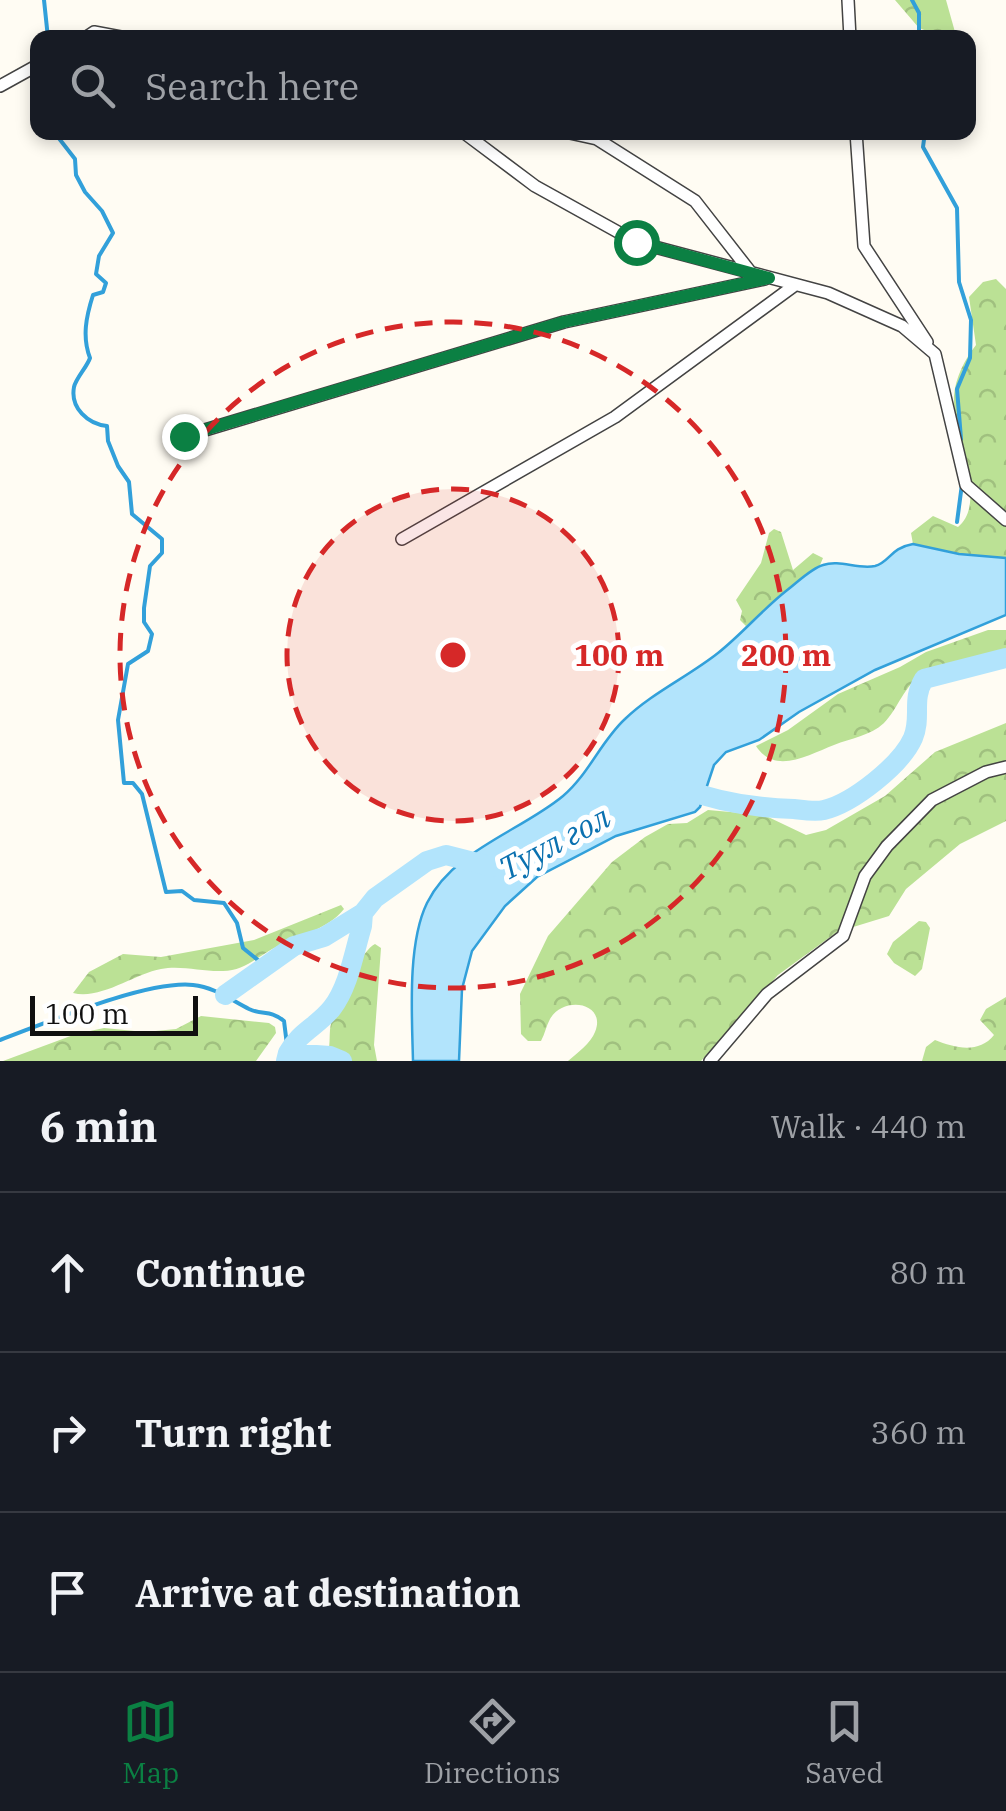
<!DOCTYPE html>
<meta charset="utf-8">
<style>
body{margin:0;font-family:"IBM Plex Serif",serif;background:#242831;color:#f1f3f6}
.scale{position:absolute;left:30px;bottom:25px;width:168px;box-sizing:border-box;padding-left:10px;border:5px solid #101010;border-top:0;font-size:28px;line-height:35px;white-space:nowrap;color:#101010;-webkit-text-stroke:8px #fff;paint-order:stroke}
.stop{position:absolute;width:30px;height:30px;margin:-22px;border:8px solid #0b8043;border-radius:50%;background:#fff}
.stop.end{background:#0b8043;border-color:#fff;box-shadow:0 2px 10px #0008}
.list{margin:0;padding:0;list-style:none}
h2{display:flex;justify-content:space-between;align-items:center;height:130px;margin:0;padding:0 40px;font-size:42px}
h2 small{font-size:32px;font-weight:400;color:#9ea1a6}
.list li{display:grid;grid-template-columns:65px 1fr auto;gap:30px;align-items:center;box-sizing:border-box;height:160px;padding:0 40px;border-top:2px solid #363941}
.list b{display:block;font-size:38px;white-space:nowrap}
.list em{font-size:32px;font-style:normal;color:#9ea1a6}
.icon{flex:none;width:55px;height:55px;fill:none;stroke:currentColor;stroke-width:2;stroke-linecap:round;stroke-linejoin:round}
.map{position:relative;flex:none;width:1006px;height:1061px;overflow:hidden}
.search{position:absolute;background:#171b24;box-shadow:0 5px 15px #0003;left:30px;right:30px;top:30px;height:110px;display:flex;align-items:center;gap:25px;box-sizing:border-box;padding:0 35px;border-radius:20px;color:#9ea1a6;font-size:38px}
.sheet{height:610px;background:#171b24}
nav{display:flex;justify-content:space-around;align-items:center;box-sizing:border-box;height:140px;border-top:2px solid #363941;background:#171b24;font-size:28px;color:#9ea1a6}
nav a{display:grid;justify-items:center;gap:5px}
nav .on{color:#0b8043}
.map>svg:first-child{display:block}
.forest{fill:url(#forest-crowns)}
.water{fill:#b2e4fc;stroke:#32a0da;stroke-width:2.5}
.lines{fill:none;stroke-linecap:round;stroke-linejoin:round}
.stream{stroke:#32a0da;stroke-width:4}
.river{stroke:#b2e4fc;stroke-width:20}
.minor-casing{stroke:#434343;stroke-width:14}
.minor{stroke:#fff;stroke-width:11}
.route{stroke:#0b8043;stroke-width:12}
.ring{fill:none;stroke:#d62828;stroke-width:5;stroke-dasharray:18 12}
.labels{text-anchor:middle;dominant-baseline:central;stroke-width:10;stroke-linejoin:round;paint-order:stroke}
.water-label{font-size:32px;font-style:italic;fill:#0b71b0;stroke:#fff}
.centre{fill:#d62828;stroke:#fff;stroke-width:5}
.ring-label{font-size:30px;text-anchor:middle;font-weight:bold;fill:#d62828;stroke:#fff;stroke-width:10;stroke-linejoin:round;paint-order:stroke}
</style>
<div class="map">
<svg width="1006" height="1061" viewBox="0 0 1006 1061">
<defs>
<pattern id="forest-crowns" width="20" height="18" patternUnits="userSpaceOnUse" patternTransform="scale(2.5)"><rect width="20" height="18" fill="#bbe195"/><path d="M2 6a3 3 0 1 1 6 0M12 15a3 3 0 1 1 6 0" fill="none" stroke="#a0c07f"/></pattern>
</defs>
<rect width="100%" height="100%" fill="#fffcf3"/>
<path class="forest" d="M895,0H946L955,32L943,37L919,28Z
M996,279L1006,289V558L959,554L913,544L911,533L933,516L958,527C989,502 952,433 954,396C955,378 965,359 976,345L969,297L983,282Z
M774,529L781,532L793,570L813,553L823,558L820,565L746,626L740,620L742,611L736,600L761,563L769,533Z
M988,630H1006V652C978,657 948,660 923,674C904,685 898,709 884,723C870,736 851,738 834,745C810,754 775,776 756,746L788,730L838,694L900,667L926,652Z
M1006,723V821L960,844L906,889L889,916L837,932L778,975L701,1061H568C577,1053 591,1043 595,1032C607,1003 564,995 550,1019C546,1026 545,1034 541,1041H528L521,1034L520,994L548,936L612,862L645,837L668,824L687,823L708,810L764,815L806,835L826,830L885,796L935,752Z
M341,905L344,909C327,930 301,934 278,946C259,955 245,971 223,971C203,972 181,965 161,969C134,974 101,1000 73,993L89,972L123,954L161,957L254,940Z
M919,921L926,922L930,928L922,969L915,976L894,963L887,954L893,942Z
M375,944L381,948L374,1045L377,1061H324C331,1048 329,1043 330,1030C331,1012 360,951 375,944Z
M1006,997V1061H922L926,1047L935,1040C955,1048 979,1054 994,1035L980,1020L986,1009Z
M201,1016L269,1023L275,1027L276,1033L256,1061H3L76,1034L104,1028L145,1032L176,1029Z"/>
<path class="water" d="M913,544L959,554L1006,558V615L875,670L799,712L759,740L726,752L714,765L700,807L695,812L616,836L537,877L505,906L472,951L462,989L459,1061H413C412,1016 407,944 427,903C453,850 521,831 563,796C589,774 601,741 625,719C652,693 689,676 718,653C742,634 762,610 786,591C797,583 810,569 823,565C840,559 858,570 875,566C890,562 890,548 913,544Z"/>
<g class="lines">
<path class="stream" d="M44,0L48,38
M912,0L919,13V38
M54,132L75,159L76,175L85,192L102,211L113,233L99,256L96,274L106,283L103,292L93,295C86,317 82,337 90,358C87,367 76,378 74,387C70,408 88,424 107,426L108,441L118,466L129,482L132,514L162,539V553L150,566L144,608V622L152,634L148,651L128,664L118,720L124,783H133L142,794L166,892L182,891L194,900L224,903L237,923L243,948L264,965
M925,132L923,147L957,208L959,282L971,320L970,358L957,389L961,439
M957,522L962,484
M0,1040C46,1023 147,980 193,985C214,987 231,1000 249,1009C264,1016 269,1009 284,1021L288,1053"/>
<path class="river" d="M681,788C718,802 754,808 794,809C803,810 815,812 824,810C853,803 901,765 913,738C922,716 911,701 924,679L1006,658
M225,995L294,946L324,937L363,913L375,898L427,861L446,855L493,867
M288,1053C299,1032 318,1026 332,1008C349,986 354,952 362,926L363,913
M286,1061L288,1053L330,1056L342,1061"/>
<defs>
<path id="minor" d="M848,0L850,38
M85,38L94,32L126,38
M0,86L38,65
M463,132L535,186L636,242L828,293L902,326L935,354L966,485L1006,520
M565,132L597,139L695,201L752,274
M856,132L864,246L927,342
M185,436L564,322L765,279
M402,539L615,417L795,285
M710,1061L767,994L843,936L865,876L887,846L932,800L986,772L1006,767"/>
</defs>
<use href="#minor" class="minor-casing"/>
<use href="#minor" class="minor"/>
</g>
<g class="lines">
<path class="route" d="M184,436L564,322L769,278L636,242"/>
</g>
<circle cx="453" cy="655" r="166" fill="#d62828" fill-opacity=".12"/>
<g class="ring">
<circle cx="453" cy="655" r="166"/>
<circle cx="453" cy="655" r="333"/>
</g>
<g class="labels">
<g class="water-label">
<text transform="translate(554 842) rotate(-28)">Туул гол</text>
</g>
</g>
<circle cx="453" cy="655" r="15" class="centre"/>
<g class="ring-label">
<text x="619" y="666">100 m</text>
<text x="786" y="666">200 m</text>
</g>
</svg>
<div class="scale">100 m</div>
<div class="stop" style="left:636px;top:242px"></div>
<div class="stop end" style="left:184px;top:436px"></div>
<div class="search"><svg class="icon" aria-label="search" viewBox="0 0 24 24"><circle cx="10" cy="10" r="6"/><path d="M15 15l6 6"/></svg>Search here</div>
</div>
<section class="sheet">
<h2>6 min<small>Walk · 440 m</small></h2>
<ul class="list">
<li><svg class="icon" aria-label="ahead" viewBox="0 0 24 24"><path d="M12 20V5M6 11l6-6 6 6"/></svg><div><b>Continue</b></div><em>80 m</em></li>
<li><svg class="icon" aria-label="right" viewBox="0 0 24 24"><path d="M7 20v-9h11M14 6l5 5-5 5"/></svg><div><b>Turn right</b></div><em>360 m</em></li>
<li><svg class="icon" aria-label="arrive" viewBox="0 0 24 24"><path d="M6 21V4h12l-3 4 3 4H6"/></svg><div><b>Arrive at destination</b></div></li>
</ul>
</section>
<nav>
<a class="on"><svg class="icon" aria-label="map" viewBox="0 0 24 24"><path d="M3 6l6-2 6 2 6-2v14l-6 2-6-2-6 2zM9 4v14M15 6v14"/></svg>Map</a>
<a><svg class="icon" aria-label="directions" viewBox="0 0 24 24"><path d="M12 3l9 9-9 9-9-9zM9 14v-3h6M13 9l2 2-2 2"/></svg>Directions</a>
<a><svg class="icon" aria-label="saved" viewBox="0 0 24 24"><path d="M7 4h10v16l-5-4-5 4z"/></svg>Saved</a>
</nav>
